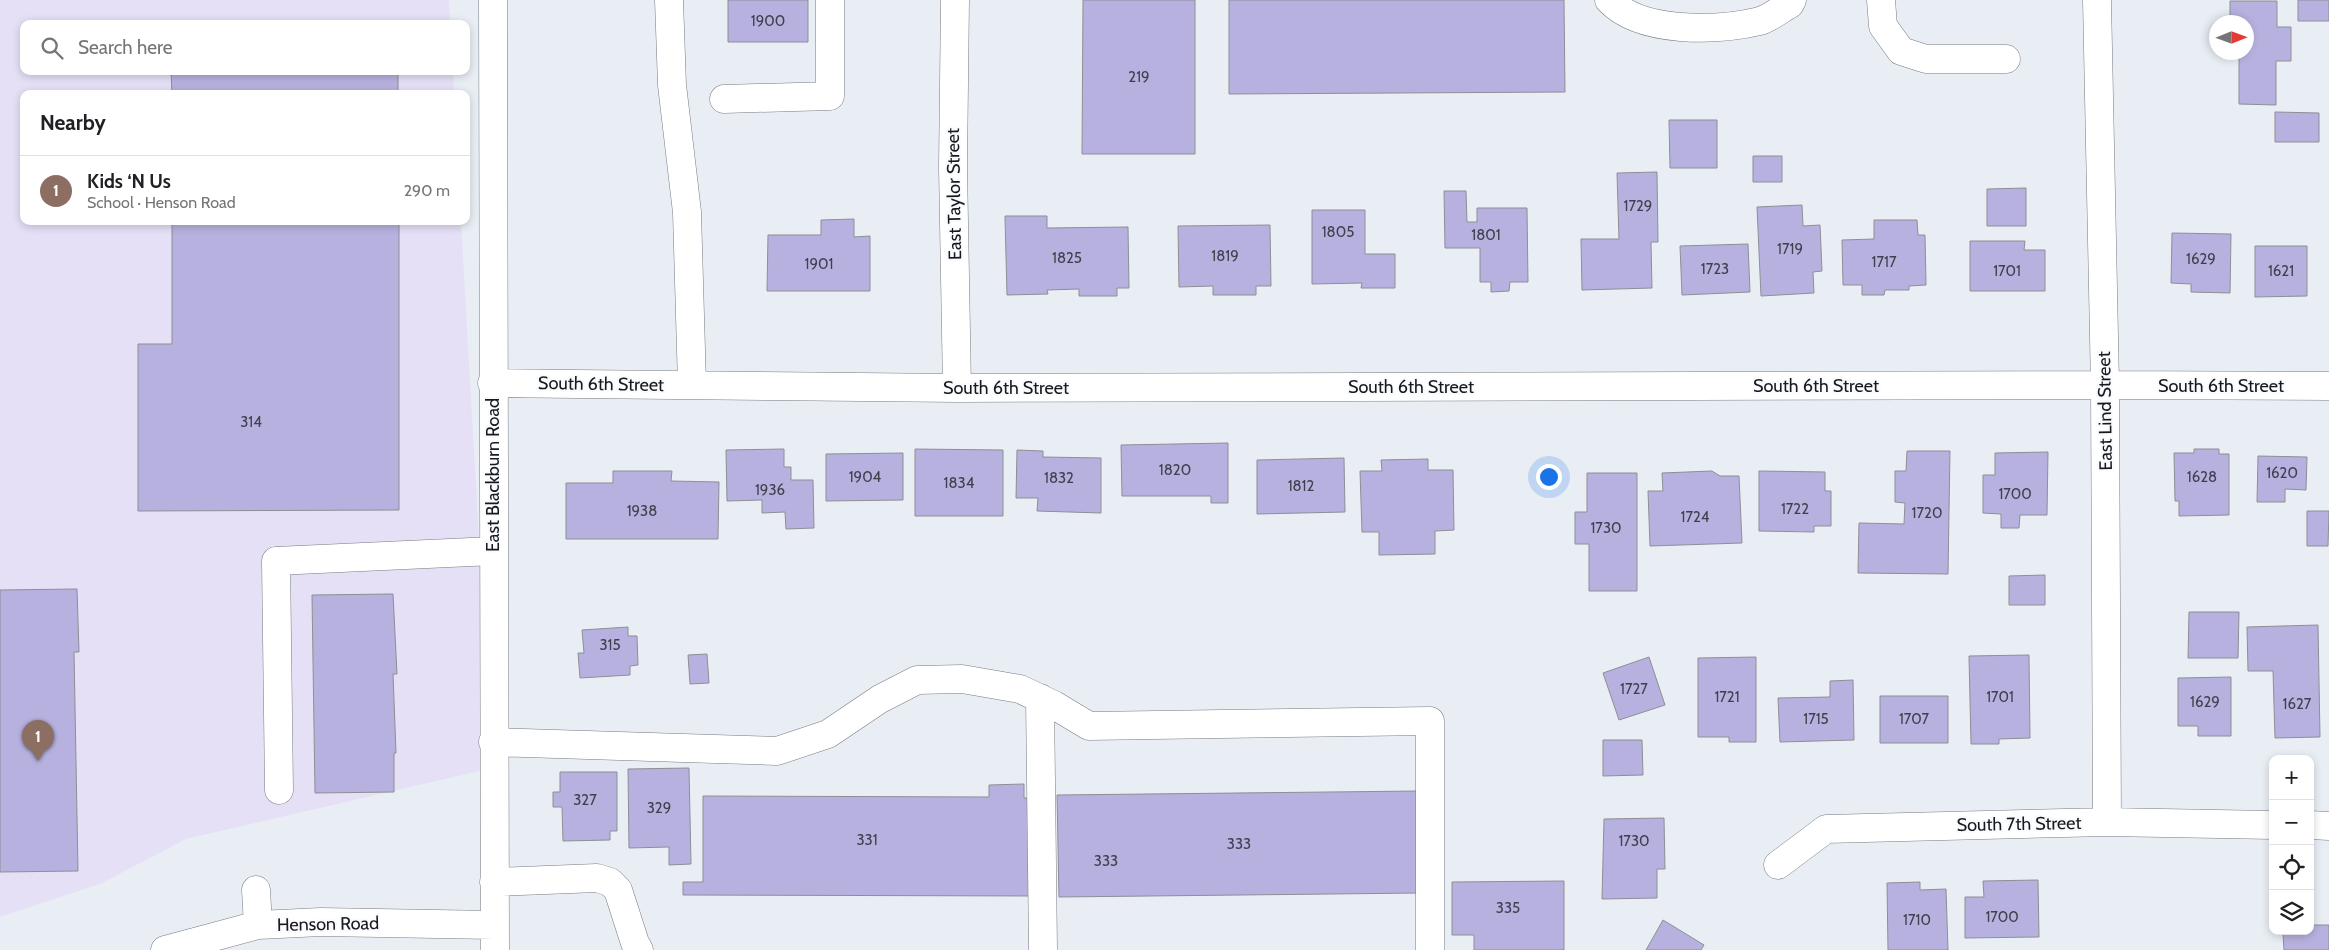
<!DOCTYPE html>
<meta charset="utf-8">
<style>
body{margin:0;font-family:Cabin,sans-serif;background:#f6f6f6;color:#202124}
.controls{position:absolute;right:15px;bottom:15px;display:grid;overflow:hidden;border-radius:10px;box-shadow:0 2px 8px #0003}
.controls button{width:45px;height:45px;display:grid;place-items:center;padding:0;border:0;border-bottom:1px solid #e0e0e0;background:#fff;color:#202124;font:25px sans-serif}
.compass{position:absolute;left:2209px;top:15px;width:45px;height:45px;border-radius:50%;background:#fff;box-shadow:0 2px 8px #0003;rotate:89deg}
.you{position:absolute;left:1548px;top:476px;width:18px;height:18px;margin:-12px;border:4px solid #fff;border-radius:50%;background:#1a73e8;box-shadow:0 0 0 8px #1a73e833}
.badge{display:grid;place-items:center;width:32px;height:32px;border-radius:50%;background:#7c3aed;color:#fff;font-size:16px;font-weight:700}
.pin{position:absolute;translate:-50% -41px;filter:drop-shadow(0 1px 2px #0008)}
.pin::after{content:'';position:absolute;top:26px;width:18px;height:15px;background:inherit;clip-path:polygon(0 0,100% 0,50% 100%)}
.list{margin:0;padding:0;list-style:none}
h2{display:flex;justify-content:space-between;align-items:center;height:65px;margin:0;padding:0 20px;font-size:21px}
h2 small{font-size:16px;font-weight:400;color:#757577}
.list li{display:grid;grid-template-columns:32px 1fr auto;gap:15px;align-items:center;box-sizing:border-box;height:70px;padding:0 20px;border-top:1px solid #e0e0e0}
.list b{display:block;font-size:19px;white-space:nowrap}
.list p{margin:0;font-size:16px;white-space:nowrap;color:#757577}
.list em{font-size:16px;font-style:normal;color:#757577}
.icon{flex:none;width:28px;height:28px;fill:none;stroke:currentColor;stroke-width:2;stroke-linecap:round;stroke-linejoin:round}
.map{position:relative;flex:none;width:2329px;height:950px;overflow:hidden}
.search{position:absolute;background:#fff;box-shadow:0 2px 8px #0003;left:20px;top:20px;width:450px;height:55px;display:flex;align-items:center;gap:12px;box-sizing:border-box;padding:0 18px;border-radius:10px;color:#757577;font-size:19px}
.panel{position:absolute;background:#fff;box-shadow:0 2px 8px #0003;left:20px;top:90px;width:450px;height:135px;border-radius:10px}
.map>svg:first-child{display:block}
.industrial{fill:#e5e0f6}
.building{fill:#b7b1df;stroke:#8e8e95}
.lines{fill:none;stroke-linecap:round;stroke-linejoin:round}
.minor-casing{stroke:#777b82;stroke-width:29}
.minor{stroke:#fff;stroke-width:28}
.labels{text-anchor:middle;dominant-baseline:central;stroke-width:4.5;stroke-linejoin:round;paint-order:stroke}
.number-label{font-size:15px;fill:#403f4d}
.street-label{font-size:18px;fill:#18191c;stroke:#f9fbfe}
</style>
<div class="map">
<svg width="2329" height="950" viewBox="0 0 2329 950">
<rect width="100%" height="100%" fill="#e9eef5"/>
<path class="industrial" d="M0,0H449L450,24H24V71H453L454,94H24V221H461L492,768L186,839L100,884L0,917Z"/>
<path class="building" d="M728,0H808V42H728Z
M1083,0H1195V154H1082Z
M1229,0H1564L1565,92L1229,94Z
M2298,0H2329V21H2298Z
M2230,1H2277V27H2291V61H2276V105L2239,104V52H2246V22H2230Z
M171,71H398V94H172Z
M2275,112L2319,113V142H2275Z
M1669,120H1717V168H1670Z
M1753,156H1782V182H1753Z
M1657,172L1658,242H1651L1652,288L1582,290L1581,239H1619L1617,173Z
M2026,188V226H1987V189Z
M1444,191H1466L1467,222H1477V208H1527L1528,282H1510L1509,291L1491,292V282H1480V248H1445Z
M1802,205L1803,226L1820,225L1822,271L1813,272L1814,293L1761,296L1757,207Z
M1312,210H1365V254H1395V288H1361L1362,283L1312,284Z
M1005,216H1047V228L1128,227L1129,288H1117V296H1079V289L1047,290L1048,294L1007,295Z
M854,219V237L870,236V291H767L768,235H821V220Z
M1874,220H1917L1918,235H1925L1926,285L1909,286V290H1885L1884,295H1862V285H1843L1842,240L1874,239Z
M172,221H399V510L138,511V344H172Z
M1270,225L1271,286H1256V295H1213V286L1179,287L1178,226Z
M2172,233L2231,234L2230,293L2191,292V284L2171,283Z
M1970,241H2025L2024,250H2045V291H1970Z
M1748,244L1750,292L1682,295L1680,246Z
M2255,246H2307V296L2255,297Z
M1228,443V503H1211V496H1122L1121,445Z
M784,449V467H791V480H813L814,528L786,529L785,512L762,513V500L727,501L726,450Z
M915,449L1003,450V516H915Z
M2194,449H2219V454H2229V515L2179,516V501H2175L2174,453H2194Z
M1017,450L1043,451V457L1101,458V513L1037,511L1038,498H1016Z
M1907,451H1950L1948,574L1858,573L1859,523L1904,524L1905,503L1895,502V471H1906Z
M2048,452L2047,515H2020L2019,528H2001V514L1983,513V475H1995V453Z
M903,453V500L826,501V454Z
M2258,456L2307,457L2306,490L2285,489V502H2257Z
M1344,458L1345,512L1257,514V460Z
M1428,459V470H1453L1454,530L1435,531V554L1379,555V532H1362L1360,471H1382L1381,460Z
M613,471H672L671,481L719,482L718,539H566V483H613Z
M1712,471L1720,476H1739L1742,543L1650,546L1648,491H1663L1662,473Z
M1759,471L1825,472V491H1831V526H1814V532L1759,531Z
M1587,473H1637V591H1589V544H1575V512H1587Z
M2307,511H2329L2328,546H2307Z
M2045,575V605H2009V576Z
M77,589L79,652H74L78,871L0,872V590Z
M393,594L397,674H393L396,753H394V792L315,793L312,595Z
M2189,612H2239L2238,658H2188Z
M2318,625L2320,737L2275,738L2273,671H2248L2247,627Z
M628,627V636H637L638,665L630,666V675L580,678L578,653H584L582,630Z
M707,654L709,683L690,684L688,655Z
M2029,655L2030,738L1999,739V744H1971L1969,656Z
M1649,657L1665,705L1619,720L1603,673Z
M1756,657V742H1729V737H1698V658Z
M2231,677V736H2198V726H2178V678Z
M1853,680L1854,740L1780,742L1778,698L1830,697V681Z
M1880,696H1948V743H1880Z
M1603,740H1642L1643,775L1603,776Z
M689,768L691,864L669,865V847L629,848L628,769Z
M560,772H617V831H610V840L563,841L562,807H553V792H560Z
M1024,784V798H1031V896L683,895V882H703V796L989,797V785Z
M1419,791L1420,893L1059,897L1057,795Z
M1664,818L1665,869H1657V898L1602,899L1604,819Z
M2038,880L2039,937L1965,938V897H1984L1983,881Z
M1564,881V950H1474V935H1452V882Z
M1920,882V890L1946,889L1948,950H1888L1887,883Z
M1663,920L1704,945L1701,950H1646Z
M2310,925H2329V950H2284L2283,934H2293V931H2310Z"/>
<g class="lines">
<defs>
<path id="minor" d="M493,0L495,950
M669,0L672,85L687,212L692,385
M955,0L953,167L957,388
M1609,0C1641,34 1718,31 1760,21C1770,18 1781,9 1790,4L1792,0
M1881,0L1883,26L1901,51L1926,59H2006
M2097,0L2105,385L2107,822
M724,99L830,96V0
M492,383L957,388L2105,385L2329,386
M1040,698L1043,950
M493,742L777,751L828,734L880,699L917,680L962,679L1020,689L1054,705L1089,726L1430,721V950
M279,790L276,561L493,551
M2310,825L2329,826
M1778,865L1826,829L2107,822L2273,825
M494,882L597,878L610,882L618,890L635,943L639,950
M256,890L258,925
M165,950L258,925L321,922L494,925"/>
</defs>
<use href="#minor" class="minor-casing"/>
<use href="#minor" class="minor"/>
</g>
<g class="labels">
<g class="number-label">
<text x="768" y="21">1900</text>
<text x="1139" y="77">219</text>
<text x="1638" y="206">1729</text>
<text x="1338" y="232">1805</text>
<text x="1486" y="235">1801</text>
<text x="1790" y="249">1719</text>
<text x="1225" y="256">1819</text>
<text x="1067" y="258">1825</text>
<text x="2201" y="259">1629</text>
<text x="1884" y="262">1717</text>
<text x="819" y="264">1901</text>
<text x="1715" y="269">1723</text>
<text x="2007" y="271">1701</text>
<text x="2281" y="271">1621</text>
<text x="251" y="422">314</text>
<text x="1175" y="470">1820</text>
<text x="2282" y="473">1620</text>
<text x="865" y="477">1904</text>
<text x="2202" y="477">1628</text>
<text x="1059" y="478">1832</text>
<text x="959" y="483">1834</text>
<text x="1301" y="486">1812</text>
<text x="770" y="490">1936</text>
<text x="2015" y="494">1700</text>
<text x="1795" y="509">1722</text>
<text x="642" y="511">1938</text>
<text x="1927" y="513">1720</text>
<text x="1695" y="517">1724</text>
<text x="1606" y="528">1730</text>
<text x="610" y="645">315</text>
<text x="1634" y="689">1727</text>
<text x="1727" y="697">1721</text>
<text x="2000" y="697">1701</text>
<text x="2205" y="702">1629</text>
<text x="2297" y="704">1627</text>
<text x="1816" y="719">1715</text>
<text x="1914" y="719">1707</text>
<text x="585" y="800">327</text>
<text x="659" y="808">329</text>
<text x="867" y="840">331</text>
<text x="1634" y="841">1730</text>
<text x="1239" y="844">333</text>
<text x="1106" y="861">333</text>
<text x="1508" y="908">335</text>
<text x="2002" y="917">1700</text>
<text x="1917" y="920">1710</text>
</g>
<g class="street-label">
<text transform="translate(954 194) rotate(-91)">East Taylor Street</text>
<text transform="translate(601 384) rotate(1)">South 6th Street</text>
<text x="1816" y="386">South 6th Street</text>
<text x="2221" y="386">South 6th Street</text>
<text x="1411" y="387">South 6th Street</text>
<text x="1006" y="388">South 6th Street</text>
<text transform="translate(2105 411) rotate(-91)">East Lind Street</text>
<text transform="translate(493 475) rotate(-90)">East Blackburn Road</text>
<text transform="translate(2019 824) rotate(-1)">South 7th Street</text>
<text transform="translate(328 924) rotate(-1)">Henson Road</text>
</g>
</g>
</svg>
<div class="controls">
<button>+</button>
<button>−</button>
<button><svg class="icon" aria-label="locate" viewBox="0 0 24 24"><circle cx="12" cy="12" r="6"/><path d="M12 2v4M12 18v4M2 12h4M18 12h4"/></svg></button>
<button><svg class="icon" aria-label="layers" viewBox="0 0 24 24"><path d="M12 4l9 5-9 5-9-5zM3 14l9 5 9-5"/></svg></button>
</div>
<svg class="compass" viewBox="-18 -18 36 36"><path d="M0-13l5 13h-10z" fill="#e53935"/><path d="M0 13l5-13h-10z" fill="#757577"/></svg>
<div class="you"></div>
<div class="pin badge" style="left:38px;top:761px;background:#8d6e63">1</div>
<div class="search"><svg class="icon" aria-label="search" viewBox="0 0 24 24"><circle cx="10" cy="10" r="6"/><path d="M15 15l6 6"/></svg>Search here</div>
<section class="panel">
<h2>Nearby<small></small></h2>
<ul class="list">
<li><span class="badge" style="background:#8d6e63">1</span><div><b>Kids ‘N Us</b><p>School · Henson Road</p></div><em>290 m</em></li>
</ul>
</section>
</div>
